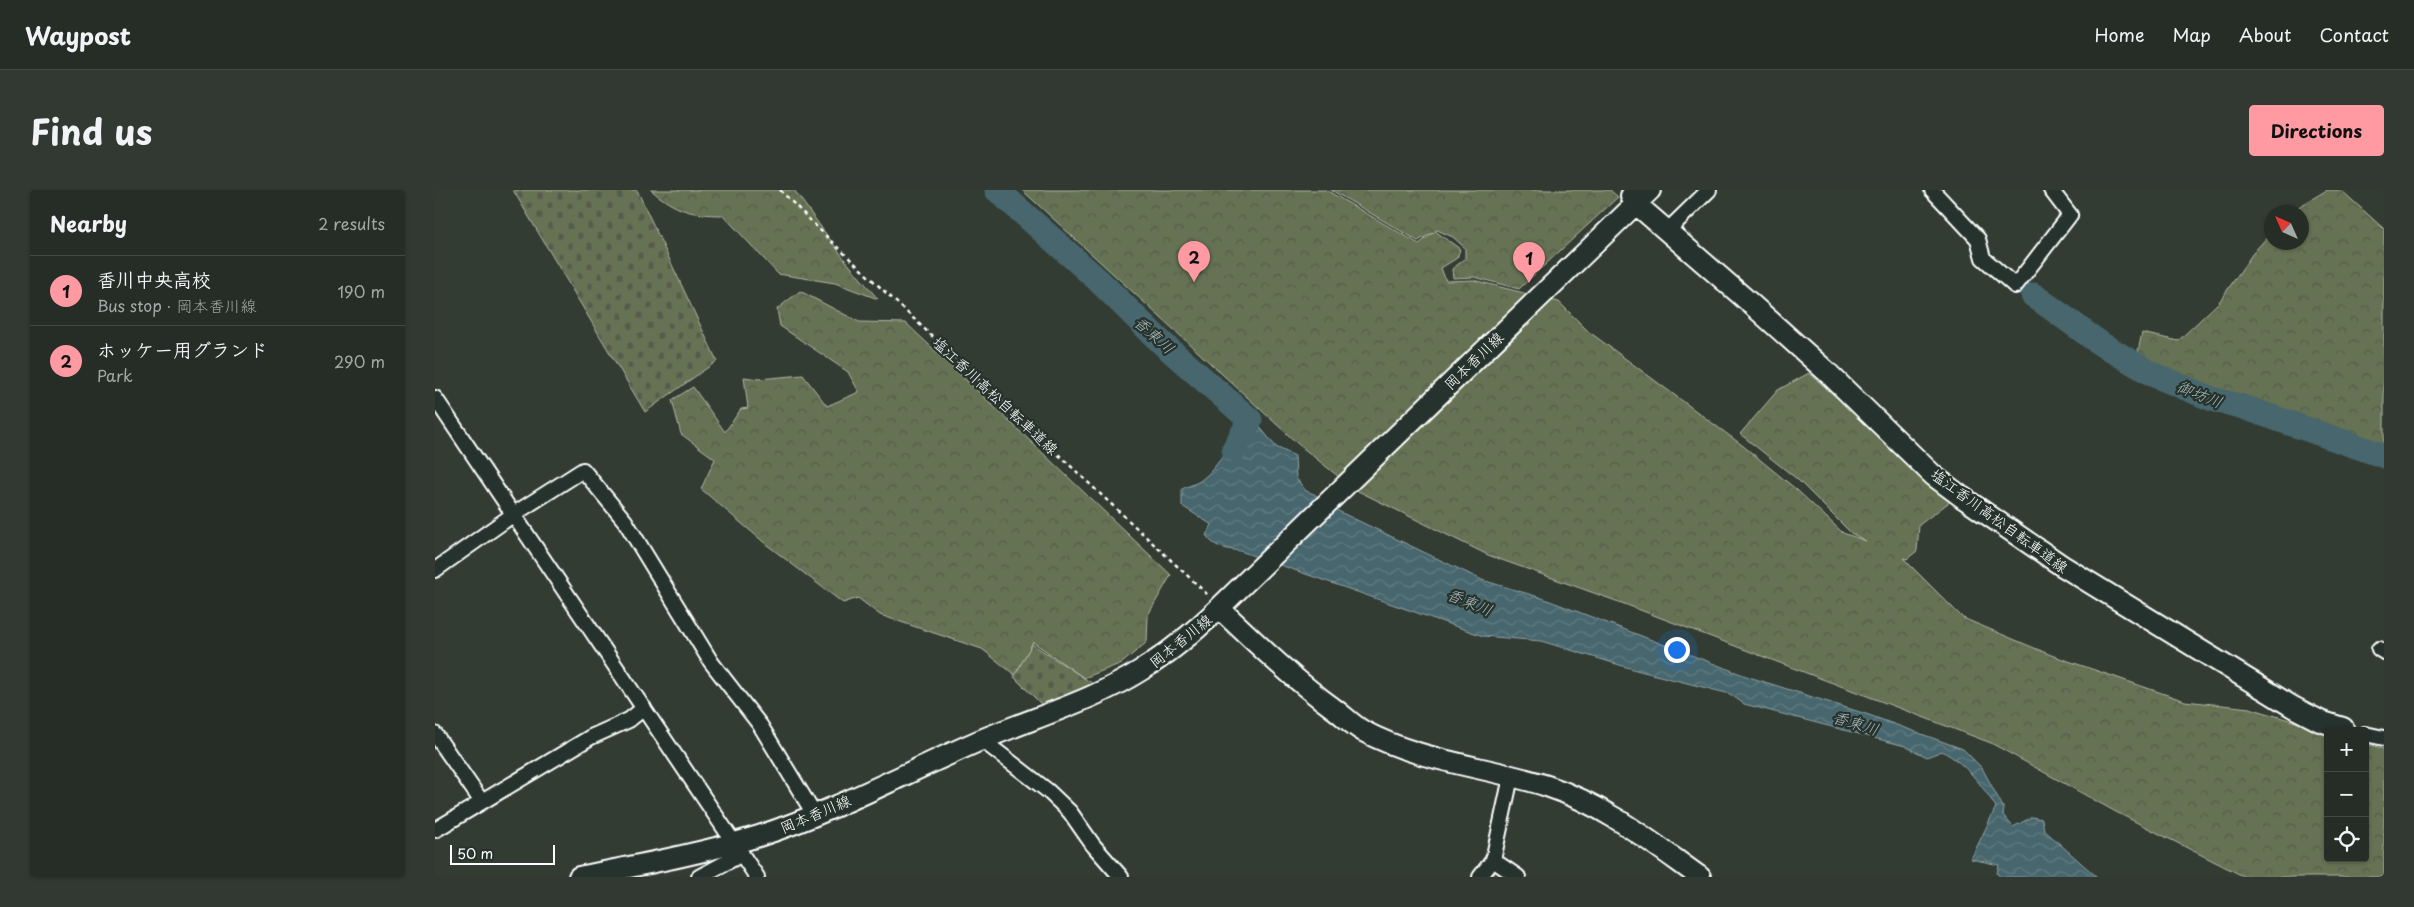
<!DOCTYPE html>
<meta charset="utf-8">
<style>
body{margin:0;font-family:"Playpen Sans","Klee One",sans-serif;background:#323932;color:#f1f3f6}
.controls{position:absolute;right:15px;bottom:15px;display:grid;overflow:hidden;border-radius:5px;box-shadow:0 1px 4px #0004}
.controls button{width:45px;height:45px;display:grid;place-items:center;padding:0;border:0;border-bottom:1px solid #424943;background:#262d26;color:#f1f3f6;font:25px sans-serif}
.compass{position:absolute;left:1829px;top:15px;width:45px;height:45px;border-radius:50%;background:#262d26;box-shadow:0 1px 4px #0004;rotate:315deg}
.scale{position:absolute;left:15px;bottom:12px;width:105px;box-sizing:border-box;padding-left:5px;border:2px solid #fff;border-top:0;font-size:14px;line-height:18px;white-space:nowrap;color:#fff;-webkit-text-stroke:4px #26332d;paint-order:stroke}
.you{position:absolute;left:1241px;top:459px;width:18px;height:18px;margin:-12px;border:4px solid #fff;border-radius:50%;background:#1a73e8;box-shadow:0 0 0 8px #1a73e833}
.badge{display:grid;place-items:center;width:32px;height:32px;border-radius:50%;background:#ff9aa2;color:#111;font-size:16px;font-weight:700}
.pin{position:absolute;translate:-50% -41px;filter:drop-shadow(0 1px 2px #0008)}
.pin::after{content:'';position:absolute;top:26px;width:18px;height:15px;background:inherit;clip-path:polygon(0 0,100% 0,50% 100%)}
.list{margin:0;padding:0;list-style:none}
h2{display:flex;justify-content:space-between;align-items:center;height:65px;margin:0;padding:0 20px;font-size:21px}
h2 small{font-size:16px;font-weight:400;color:#a4a8a7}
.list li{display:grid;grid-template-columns:32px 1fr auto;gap:15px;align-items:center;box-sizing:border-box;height:70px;padding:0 20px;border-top:1px solid #424943}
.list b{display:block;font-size:19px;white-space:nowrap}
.list p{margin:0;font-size:16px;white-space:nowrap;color:#a4a8a7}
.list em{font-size:16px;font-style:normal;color:#a4a8a7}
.icon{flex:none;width:28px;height:28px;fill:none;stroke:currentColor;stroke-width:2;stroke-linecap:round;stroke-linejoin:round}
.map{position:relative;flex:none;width:1949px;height:687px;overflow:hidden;border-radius:5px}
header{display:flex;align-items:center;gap:30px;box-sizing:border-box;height:70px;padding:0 25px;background:#262d26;border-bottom:1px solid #424943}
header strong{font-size:24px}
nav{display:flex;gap:28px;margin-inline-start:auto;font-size:18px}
.intro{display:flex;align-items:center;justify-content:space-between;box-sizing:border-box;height:120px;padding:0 30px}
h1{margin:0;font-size:35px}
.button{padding:12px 22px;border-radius:5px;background:#ff9aa2;color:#111;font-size:18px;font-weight:700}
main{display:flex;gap:30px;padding:0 30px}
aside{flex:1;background:#262d26;border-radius:5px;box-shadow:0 1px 4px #0004}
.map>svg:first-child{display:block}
.forest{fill:url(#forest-crowns);stroke:#b2b8a8}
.cemetery{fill:url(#cemetery-stones);stroke:#b2b8a8}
.water{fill:url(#water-waves);stroke:#91a3a7}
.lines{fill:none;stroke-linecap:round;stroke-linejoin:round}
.river{stroke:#47666d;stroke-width:25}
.street-casing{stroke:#fff;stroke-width:18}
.secondary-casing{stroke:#fff;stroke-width:24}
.path{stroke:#fff;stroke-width:2.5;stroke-dasharray:4 4;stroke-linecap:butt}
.street{stroke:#26332d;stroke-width:14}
.secondary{stroke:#26332d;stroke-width:20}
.labels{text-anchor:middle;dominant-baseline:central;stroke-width:4.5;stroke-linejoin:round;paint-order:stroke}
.street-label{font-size:15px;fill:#fff;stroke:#26332d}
.water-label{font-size:16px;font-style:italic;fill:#acbabd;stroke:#26332d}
</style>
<header>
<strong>Waypost</strong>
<nav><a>Home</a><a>Map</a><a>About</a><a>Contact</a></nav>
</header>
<div class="intro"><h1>Find us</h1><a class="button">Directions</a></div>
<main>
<aside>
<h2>Nearby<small>2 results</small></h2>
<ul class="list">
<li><span class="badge">1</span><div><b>香川中央高校</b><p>Bus stop · 岡本香川線</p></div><em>190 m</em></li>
<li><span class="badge">2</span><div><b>ホッケー用グランド</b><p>Park</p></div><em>290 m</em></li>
</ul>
</aside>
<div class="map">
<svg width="1949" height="687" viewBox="0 0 1949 687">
<defs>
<pattern id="forest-crowns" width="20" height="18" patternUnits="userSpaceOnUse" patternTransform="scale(1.25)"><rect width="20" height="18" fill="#657252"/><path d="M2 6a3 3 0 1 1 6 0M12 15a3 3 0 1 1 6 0" fill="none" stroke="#565b4e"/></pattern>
<pattern id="cemetery-stones" width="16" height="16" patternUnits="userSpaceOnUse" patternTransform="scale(1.25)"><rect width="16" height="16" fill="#657252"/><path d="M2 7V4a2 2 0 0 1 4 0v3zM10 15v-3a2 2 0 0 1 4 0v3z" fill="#565b4e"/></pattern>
<pattern id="water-waves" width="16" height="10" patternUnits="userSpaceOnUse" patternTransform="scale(1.25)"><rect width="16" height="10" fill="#47666d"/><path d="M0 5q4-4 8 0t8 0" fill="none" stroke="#637d83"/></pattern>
</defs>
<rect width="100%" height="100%" fill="#323c33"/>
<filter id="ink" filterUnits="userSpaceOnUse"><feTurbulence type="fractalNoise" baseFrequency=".02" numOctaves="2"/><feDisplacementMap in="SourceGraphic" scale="10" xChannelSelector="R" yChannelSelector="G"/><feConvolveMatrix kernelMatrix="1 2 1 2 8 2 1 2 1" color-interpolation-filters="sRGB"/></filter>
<g filter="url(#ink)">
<path class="forest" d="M216,0H359L410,70L443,109L400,93L343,84L288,25C256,25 241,21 216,0Z
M587,0H891L984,54L999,42L983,51L896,0H1175L1183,7L1084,99L1039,87L1018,88L1017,79L1030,69V58L1018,47L1002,40L1000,41L1025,59L1022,68L1006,78L1011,91L1038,90L1124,112L1153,141L1307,255L1362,300L1408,343L1431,351L1416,343L1362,289L1305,244L1343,200L1374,183L1517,310L1484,335L1482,361L1472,369L1468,368L1528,428L1616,465L1750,511L1815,518L1893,542V668H1930V553L1949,559V687H1810L1681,622L1556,553L1184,412L1053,365L919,299L863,254Z
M1892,0H1906L1949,39V262L1778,204L1718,178L1703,161L1707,143L1743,151L1784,112L1818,63L1836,43V52H1866V22H1855Z
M365,101L424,132L471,133L736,385L713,425L712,452L687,473L649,488L598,452L580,485L547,459L445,425L423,408L408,413L332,355L266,299L280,269L246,244L237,210L258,197L290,242L306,219L313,218L309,187L324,189L368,185L392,216L424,202L413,182L345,136L342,119Z"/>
<path class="cemetery" d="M78,0H202L282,171L210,222Z
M597,454L658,494L607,515L579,487Z"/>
<path class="water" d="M815,230L820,231L841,257L860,266L861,288L871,301L879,304L905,322L1047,390L1107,408L1311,486L1431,524L1528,559L1547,578L1569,619L1568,625L1578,637L1597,627L1607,629L1609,640L1662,687H1565L1562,683L1564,675L1536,669L1561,617C1546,594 1531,574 1507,561L1492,567L1470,556L1309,514L1295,504L1201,480L1106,451L1048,446L805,361C791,359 779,358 771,345L777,335L747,316V299C753,296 760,294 765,291C786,276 796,248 815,230Z"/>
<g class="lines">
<path class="river" d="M562,0L663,90L727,153L815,230L799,259
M1598,105L1666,154L1719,185L1777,209L1808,217L1949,266"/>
<defs>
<path id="street" d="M1497,0L1543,49L1548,68L1580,96L1635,25L1616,0
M1232,41L1274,0
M0,208L322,687
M0,380L79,324L148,280L190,331L276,472L325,535L379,624
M1944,459L1949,462
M0,544L47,612
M1930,544L1949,548
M547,550L613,601L635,622L658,655L686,687
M0,640L156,547L194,530L209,518
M1058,670L1083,687
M264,687L307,664
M1045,687L1058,670L1076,587"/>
<path id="secondary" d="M1196,6L1201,14L1314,112L1392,182L1499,286L1527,307L1626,375L1858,517L1885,531L1908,538
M784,418C821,453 857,488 898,518C908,525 917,535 928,541C986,572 1051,576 1112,596C1170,615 1216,652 1265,687
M144,687C204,675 265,664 324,646C400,621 472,582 546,550C600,527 658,511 708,479C736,462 760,441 784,418L1215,0"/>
</defs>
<use href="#street" class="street-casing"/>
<use href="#secondary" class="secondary-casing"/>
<path class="path" d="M345,0L397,52L773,405"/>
<use href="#street" class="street"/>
<use href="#secondary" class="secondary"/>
</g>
</g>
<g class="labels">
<g class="street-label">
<text transform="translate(1038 170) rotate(-44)">岡本香川線</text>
<text transform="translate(561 205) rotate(43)">塩江香川高松自転車道線</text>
<text transform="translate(1565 330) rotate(36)">塩江香川高松自転車道線</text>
<text transform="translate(745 450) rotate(-39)">岡本香川線</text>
<text transform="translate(380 623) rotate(-23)">岡本香川線</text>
</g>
<g class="water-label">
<text transform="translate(720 144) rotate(42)">香東川</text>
<text transform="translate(1765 203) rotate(22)">御坊川</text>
<text transform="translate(1035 411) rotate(22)">香東川</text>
<text transform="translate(1421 532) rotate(17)">香東川</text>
</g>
</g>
</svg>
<div class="controls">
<button>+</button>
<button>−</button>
<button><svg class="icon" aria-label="locate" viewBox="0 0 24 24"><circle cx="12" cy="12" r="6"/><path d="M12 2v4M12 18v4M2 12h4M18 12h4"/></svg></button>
</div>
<svg class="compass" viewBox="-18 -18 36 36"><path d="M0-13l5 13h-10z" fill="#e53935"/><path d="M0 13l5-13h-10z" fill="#a4a8a7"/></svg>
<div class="scale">50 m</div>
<div class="you"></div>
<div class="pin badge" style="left:1094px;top:93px">1</div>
<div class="pin badge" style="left:759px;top:92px">2</div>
</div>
</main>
